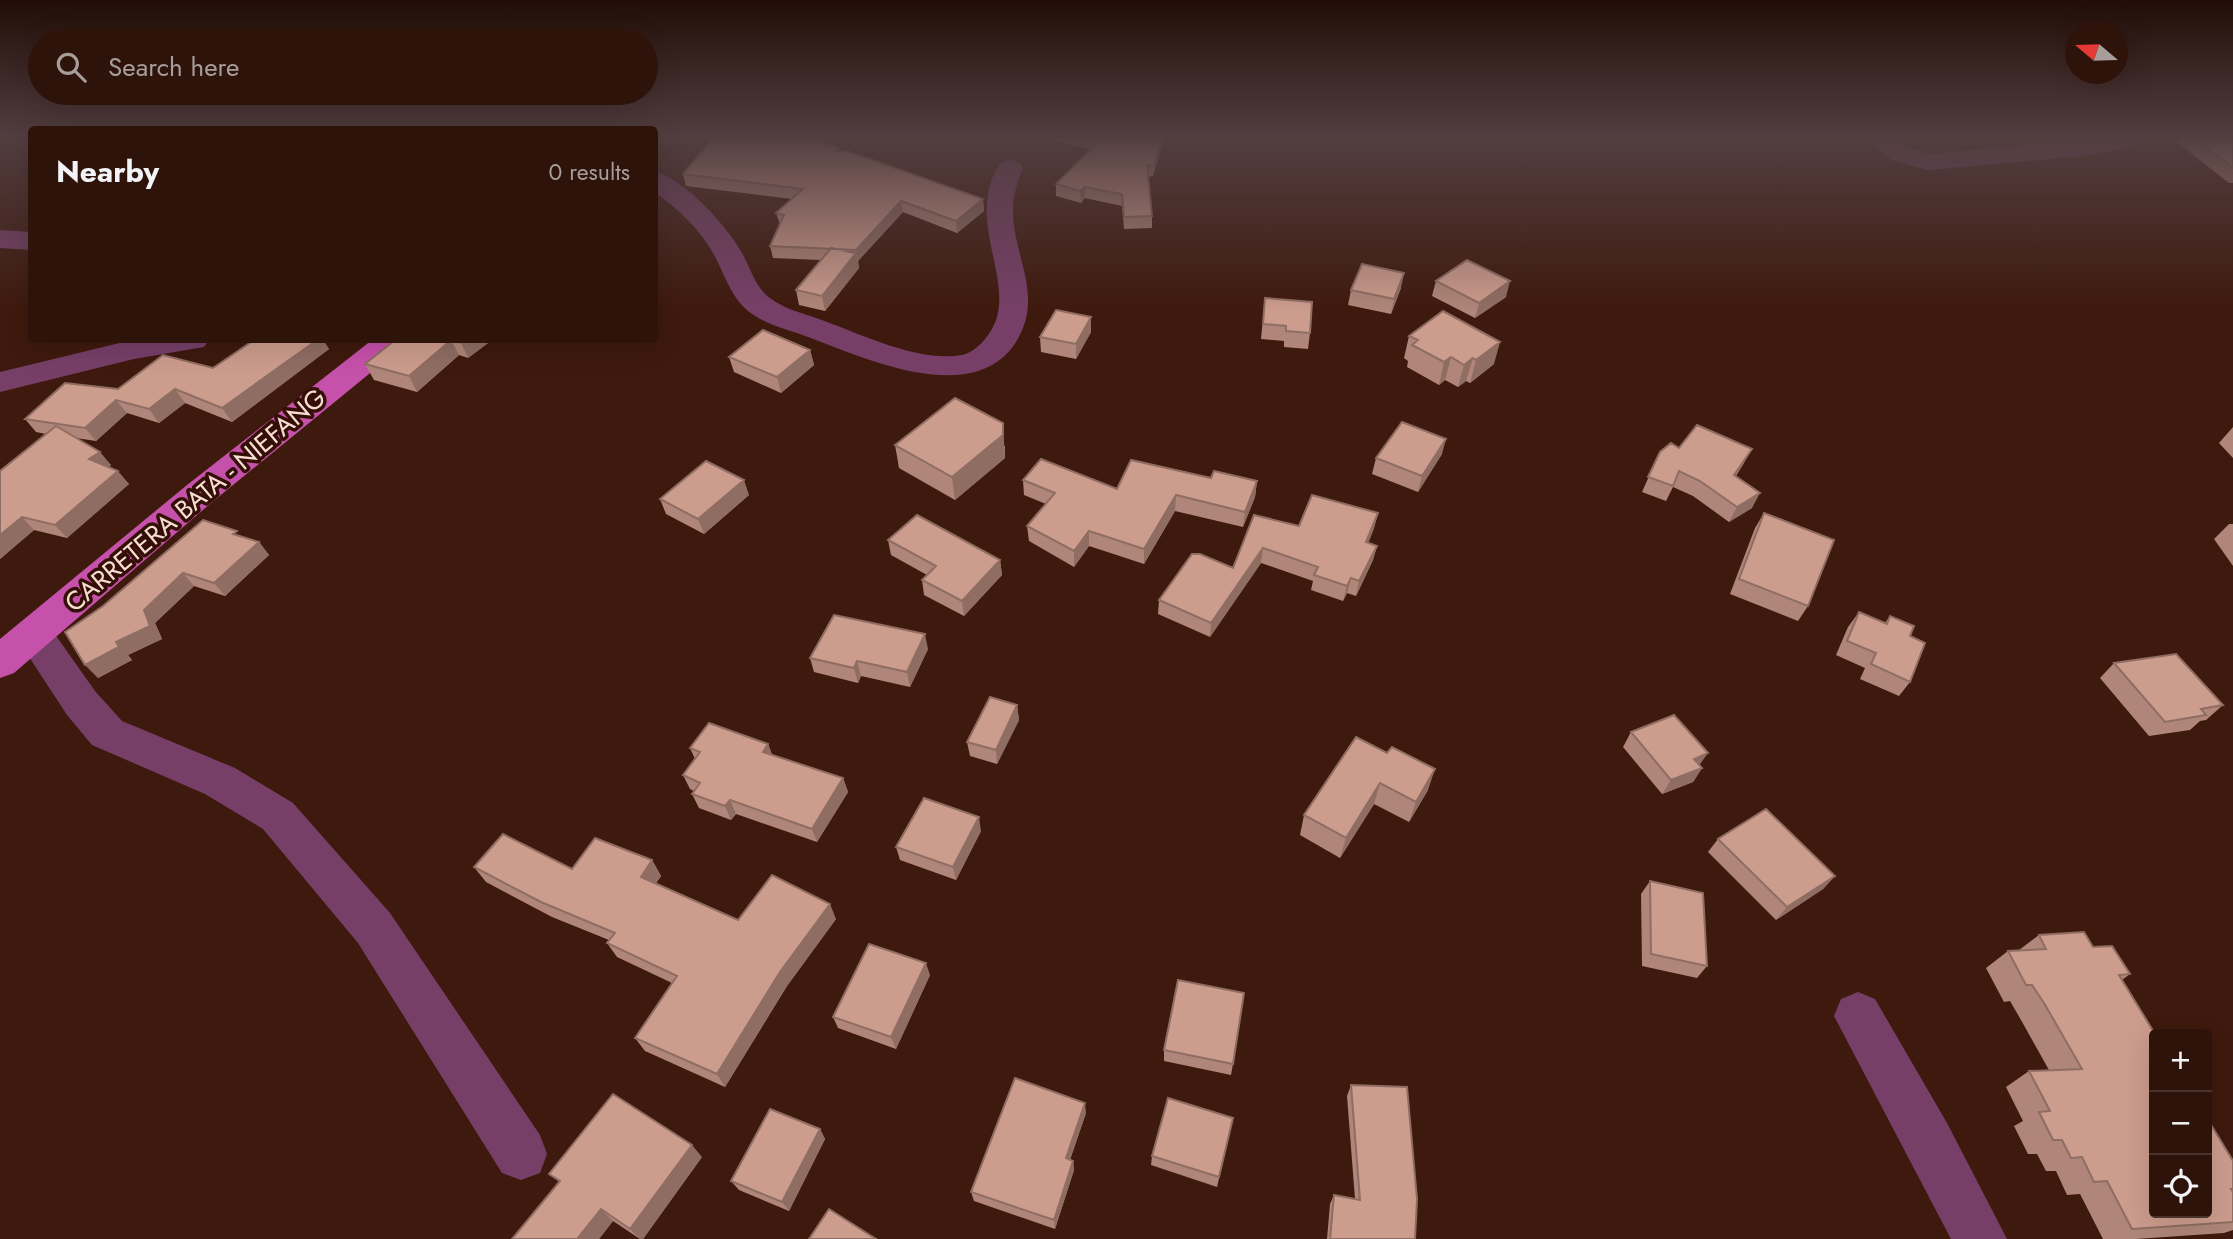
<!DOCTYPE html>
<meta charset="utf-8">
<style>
body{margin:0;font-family:Jost,sans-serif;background:#3a2018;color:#f1f3f6}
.controls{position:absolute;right:21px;bottom:21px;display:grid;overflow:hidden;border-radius:7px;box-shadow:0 7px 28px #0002}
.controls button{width:63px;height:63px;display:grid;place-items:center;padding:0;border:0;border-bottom:2px solid #49322b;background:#2e130a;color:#f1f3f6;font:35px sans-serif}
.compass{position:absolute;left:2065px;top:21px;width:63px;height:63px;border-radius:50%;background:#2e130a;box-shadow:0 7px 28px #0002;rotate:289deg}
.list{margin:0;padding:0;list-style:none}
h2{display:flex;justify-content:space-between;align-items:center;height:91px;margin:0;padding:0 28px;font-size:30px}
h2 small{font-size:23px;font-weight:400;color:#a79e9c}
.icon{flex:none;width:38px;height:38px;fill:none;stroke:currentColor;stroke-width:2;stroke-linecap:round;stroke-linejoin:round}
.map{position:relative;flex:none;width:2233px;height:1239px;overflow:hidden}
.search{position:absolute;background:#2e130a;box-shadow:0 7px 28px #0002;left:28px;top:28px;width:630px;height:77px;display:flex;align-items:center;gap:18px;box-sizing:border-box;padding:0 24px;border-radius:38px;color:#a79e9c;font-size:26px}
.panel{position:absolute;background:#2e130a;box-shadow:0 7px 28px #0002;left:28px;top:126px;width:630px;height:217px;border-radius:7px}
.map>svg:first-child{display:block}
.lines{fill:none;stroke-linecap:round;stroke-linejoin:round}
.minor{fill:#773f68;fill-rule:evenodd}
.major{fill:#c651aa;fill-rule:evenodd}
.wall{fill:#af8679}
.shaded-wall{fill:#8f6d63}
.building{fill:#cc9c8d;stroke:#8f6d63;stroke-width:2}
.labels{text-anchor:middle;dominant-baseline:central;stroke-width:7;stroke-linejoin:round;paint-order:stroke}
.street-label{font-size:26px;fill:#f8ddd5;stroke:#330f05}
</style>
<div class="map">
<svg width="2233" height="1239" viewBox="0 0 2233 1239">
<rect width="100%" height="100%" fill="#3e190d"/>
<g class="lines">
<path class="minor" d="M1868,138H1896L1909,148L1929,154L2098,138H2141L2132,147L2083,156L1928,170L1891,160Z
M1010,160L1019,162L1023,168C1018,181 1013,194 1013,209C1012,249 1039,289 1023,328C989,414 871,361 811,338C791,330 765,325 748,311C728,294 723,268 710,248C697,226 675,207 654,191V171C685,179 727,226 742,253C751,269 755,287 770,298C784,309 802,313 819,319C859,333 918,363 962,355C973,353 984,342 990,332C1021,286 961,220 1001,162Z
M0,230L32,232V250L0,248Z
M132,340H209L204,347L134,359L0,392V372Z
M33,619L47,623L95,691L122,721L235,768L293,803L390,913L540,1135L547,1154L540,1173L521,1180L502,1173L358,943L263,829L205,794L92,745L67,715L14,634L19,623Z
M1858,992L1875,999L1947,1123L2007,1239H1951L1834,1016L1841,999Z"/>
<path class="major" d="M372,340H407L402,347L211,503L14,673L0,678V639L187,485Z"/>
</g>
<path class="wall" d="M1048,138H1164L1153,176L1148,177L1152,216V228L1124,229L1122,206L1085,198L1081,203L1056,196V184L1091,149L1048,139Z
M2182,138H2227L2233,143V183H2229L2178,143Z
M839,151L983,199L984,211L957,233L903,212L858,261L859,268L825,311L799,305L796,290L821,260L773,258L770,246L780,224L776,213L792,199L686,186L683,174Z
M1436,281L1506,297L1475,318L1432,296Z
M1401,288L1391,314L1348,305L1351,290Z
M1265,298L1310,333L1308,349L1284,347V341L1261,339Z
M1091,332L1076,359L1041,352L1040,337Z
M1409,336L1494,364L1470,383L1466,381L1458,387L1445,380L1439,385L1407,367L1408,361L1404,358Z
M254,340H323L329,349L232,422L185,403L159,423L127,413L96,441L76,438L111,465L109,467L129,484L67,538L34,530L0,559V471L46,434L36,432L25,419L118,389L213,368Z
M395,340H492L468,358L459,355L417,392L374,380L365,364Z
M810,350L814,365L781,393L734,372L729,357Z
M2233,427V458L2219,443Z
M895,445L1005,446V458L955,500L899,468Z
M1679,448L1744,463L1736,476L1752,508L1729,522L1693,496L1673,487L1666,501L1642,492L1660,452Z
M1442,454L1418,492L1372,474L1376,458Z
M1211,478L1257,481L1255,497L1243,527L1175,511L1144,564L1089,546L1074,567L1029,541L1027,526L1046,504L1024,495L1023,480L1117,489Z
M749,495L704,534L666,514L660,499Z
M1378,513L1374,528L1368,543L1377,546L1373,560L1356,596L1347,593L1343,601L1311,590L1313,581L1261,563L1210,637L1158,614L1159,600L1233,568L1254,515L1299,526Z
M1764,513L1808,606L1798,621L1730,594L1755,528Z
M2229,524H2233V566L2214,539Z
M241,537L259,542L269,555L225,596L194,586L155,623L162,639L128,655L132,660L98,678L65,632Z
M888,540L1000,560L1002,575L964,616L924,595L922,580L927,575L891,555Z
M1859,612L1885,623L1890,616L1910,636V682L1899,696L1860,679L1865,668L1836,655L1848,627Z
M928,649L910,687L861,676L858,683L814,672L810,658Z
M2114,663L2223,705L2206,720L2200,721L2190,730L2149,736L2100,678Z
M1017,705L1019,720L997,764L970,756L967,742Z
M1631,732L1700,765L1702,768L1693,782L1662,794L1623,747Z
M1356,737L1428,790L1409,822L1374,804L1340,858L1300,835L1304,815Z
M768,744L772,755L843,778L848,792L817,842L736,814L731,820L699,808L692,794L694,791L690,789L683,775L695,759L690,748Z
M981,831L956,880L900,860L896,847Z
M1718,839L1835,876L1823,889L1776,920L1708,852Z
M652,860L661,876L656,883L738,920L836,919L787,986L725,1087L645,1051L635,1038L672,983L617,957L607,943L609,940L552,917L486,882L474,867L572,869Z
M1650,881L1707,966L1697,978L1642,966L1641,894Z
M2039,935L2093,947L2130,974L2122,980L2233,1161V1230L2224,1233L2136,1239H2103L2080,1194L2067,1195L2056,1171H2046L2037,1154H2028L2014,1126L2023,1121L2006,1087L2029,1071L2049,1070L2021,1020L2010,1001L2004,1002L1986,968L2008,951L2019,950Z
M930,975L896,1049L838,1028L833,1017Z
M1164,1050L1233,1064L1231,1075L1164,1061Z
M1351,1085L1415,1239H1327L1330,1204L1334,1195L1355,1199L1347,1096Z
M1086,1113L1070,1160L1073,1161L1074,1170L1055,1229L974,1201L971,1192Z
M1233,1118L1217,1187L1151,1165L1152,1156Z
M820,1129L825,1139L789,1211L739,1190L731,1181Z
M702,1157L643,1239H640L613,1221L599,1239H512L559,1182L549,1174Z"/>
<path class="shaded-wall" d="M1161,138H1164L1153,176L1154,165Z
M1085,187V198L1081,203L1080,191Z
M983,199L984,211L957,233L956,221Z
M901,201L903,212L858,261L856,250Z
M856,253L859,268L825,311L822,296Z
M1404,273L1401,288L1391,314L1394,299Z
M1510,281L1506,297L1475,318L1479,303Z
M1091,317V332L1076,359V344Z
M317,340H323L329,349L232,422L222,408Z
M451,340L459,355L417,392L409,376Z
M465,340H492L468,358L461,343Z
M1500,342L1494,364L1470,383L1476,360Z
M810,350L814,365L781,393L777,377Z
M1451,357L1445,380L1439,385L1444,362Z
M1473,358L1466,381L1458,387L1464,365Z
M175,389L185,403L159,423L149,409Z
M116,400L127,413L96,441L85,428Z
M1003,423L1005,458L955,500L952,477Z
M1446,439L1442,454L1418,492L1422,476Z
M1752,449L1744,463L1726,489L1734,475Z
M100,452L111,465L100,472L89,459Z
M118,471L129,484L67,538L55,525Z
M744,480L749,495L704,534L698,519Z
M1257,481L1255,497L1243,527L1245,512Z
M1760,493L1752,508L1729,522L1737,507Z
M1176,495L1175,511L1144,564V549Z
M1378,513L1374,528L1363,557L1366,542Z
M22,517L34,530L0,559V535Z
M1089,531V546L1074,567V551Z
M259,542L269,555L225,596L214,583Z
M1377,546L1373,560L1356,596L1359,581Z
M1263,548L1261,563L1210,637L1211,623Z
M1000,560L1002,575L964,616L962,601Z
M183,573L194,586L155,623L162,639L128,655L132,660L98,678L85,665L116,642L144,610Z
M1351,578L1347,593L1343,601L1347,586Z
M925,634L928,649L910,687L907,672Z
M857,661L861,676L858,683L854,668Z
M1017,705L1019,720L997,764L996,750Z
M768,744L774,759L763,752Z
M1708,753L1698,767L1694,759Z
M1702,768L1693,782L1662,794L1671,780Z
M1435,769L1428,790L1409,822L1416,802Z
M843,778L848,792L817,842L812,829Z
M1380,783L1374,804L1340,858L1346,838Z
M730,800L736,814L731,820L725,806Z
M979,817L981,831L956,880L953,867Z
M652,860L661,876L650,892L641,877Z
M1835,876L1823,889L1776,920L1787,907Z
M830,904L836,919L787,986L725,1087L717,1074L780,972Z
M926,963L930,975L896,1049L891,1037Z
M1085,1103L1086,1113L1067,1168L1066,1158Z
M820,1129L825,1139L789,1211L782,1202Z
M692,1145L702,1157L643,1239H640L630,1229Z
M1073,1161L1074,1170L1055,1229L1054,1220Z
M601,1209L613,1221L599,1239H577Z"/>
<path class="building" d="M714,138H811L839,148L836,151H847L983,199L956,221L901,201L856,250L770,246L784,215L776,213L803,189L683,174Z
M1089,138H1161L1154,165H1147L1152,216L1124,217L1122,194L1085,187L1080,191L1056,184L1100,140Z
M2195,138H2227L2233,143V168Z
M831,248L856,253L822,296L796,290Z
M1467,260L1510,281L1479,303L1436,281Z
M1362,264L1404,273L1394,299L1351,290Z
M1265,298L1312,302L1310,333L1286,331V326L1263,324Z
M1056,310L1091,317L1076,344L1040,337Z
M1443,311L1500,342L1476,360L1473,358L1464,365L1451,357L1444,362L1412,345L1418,340L1409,336Z
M763,330L810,350L777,377L729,357Z
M254,340H317L222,408L175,389L149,409L116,400L85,428L25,419L65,383L118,389L163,355L213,368Z
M395,340H465L461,343L451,340L409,376L365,364Z
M955,398L1003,423V435L952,477L895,445Z
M1402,422L1446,439L1422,476L1376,458Z
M1697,425L1752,449L1734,475L1760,493L1737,507L1700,481L1679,471L1673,486L1648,477L1660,452L1671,443L1679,448Z
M56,426L100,452L89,459L118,471L55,525L22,517L0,535V471Z
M1041,459L1117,489L1131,460L1211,478L1214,471L1257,481L1245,512L1176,495L1144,549L1089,531L1074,551L1027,526L1055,493L1023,480Z
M706,461L744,480L698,519L660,499Z
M1312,495L1378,513L1366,542L1377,546L1359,581L1351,578L1347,586L1314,575L1318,567L1263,548L1211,623L1159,600L1192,554H1200L1233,568L1254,515L1299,526Z
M1764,513L1834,540L1808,606L1739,579Z
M917,515L1000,560L962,601L922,580L936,566L888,540Z
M203,520L237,531L233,534L259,542L214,583L183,573L144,610L150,626L116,642L119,647L85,665L65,632L103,606Z
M1859,612L1887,624L1890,616L1914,626L1910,636L1925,643L1910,682L1871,664L1876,653L1847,641Z
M834,615L925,634L907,672L857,661L854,668L810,658Z
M2176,654L2223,705L2201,709L2206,715L2165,722L2114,663Z
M990,697L1017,705L996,750L967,742Z
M1674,715L1708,753L1694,759L1702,768L1671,780L1631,732Z
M709,723L768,744L763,752L843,778L812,829L730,800L725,806L692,794L700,783L683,775L700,752L690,748Z
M1356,737L1387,753L1392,747L1435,769L1416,802L1380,783L1346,838L1304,815Z
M924,798L979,817L953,867L896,847Z
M1766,809L1835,876L1787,907L1718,839Z
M503,834L572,869L595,838L652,860L641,877L738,920L772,875L830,904L780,972L717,1074L635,1038L677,976L607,943L615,933L541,902L474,867Z
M1650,881L1703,893L1707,966L1651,954Z
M2084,932L2093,947L2112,946L2130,974L2119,975L2155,1034H2154V1213H2207V1118L2233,1161V1189H2231L2233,1192V1222L2132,1229L2107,1181L2094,1182L2082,1157L2071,1158L2062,1140H2053L2039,1112L2050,1111L2029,1071L2082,1069L2044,1003L2032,985H2026L2008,951L2046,949L2039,935Z
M869,944L926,963L891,1037L833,1017Z
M1178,980L1244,993L1233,1064L1164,1050Z
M1015,1078L1085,1103L1066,1158L1073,1161L1054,1220L971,1192Z
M1351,1085L1407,1087L1417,1199L1415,1239H1330L1334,1195L1360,1200Z
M613,1094L692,1145L630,1229L601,1209L577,1239H512L560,1181L549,1174Z
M1168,1098L1233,1118L1219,1177L1152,1156Z
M770,1109L820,1129L782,1202L731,1181Z
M829,1209L876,1239H809Z"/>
<linearGradient id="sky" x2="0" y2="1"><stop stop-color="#220e07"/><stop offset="0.44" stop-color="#523e40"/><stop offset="1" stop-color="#523e40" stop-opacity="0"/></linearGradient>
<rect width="2233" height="311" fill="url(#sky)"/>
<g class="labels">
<g class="street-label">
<text transform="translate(195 500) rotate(-40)">CARRETERA BATA - NIEFANG</text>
</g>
</g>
</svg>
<div class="controls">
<button>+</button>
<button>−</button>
<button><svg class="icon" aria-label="locate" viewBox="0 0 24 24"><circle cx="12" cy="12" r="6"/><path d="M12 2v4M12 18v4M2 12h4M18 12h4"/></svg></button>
</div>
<svg class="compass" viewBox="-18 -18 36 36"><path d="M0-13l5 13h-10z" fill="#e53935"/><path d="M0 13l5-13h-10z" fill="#a79e9c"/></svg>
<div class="search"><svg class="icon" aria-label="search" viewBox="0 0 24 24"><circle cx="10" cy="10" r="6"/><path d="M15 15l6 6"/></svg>Search here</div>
<section class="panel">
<h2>Nearby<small>0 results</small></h2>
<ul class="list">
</ul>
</section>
</div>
